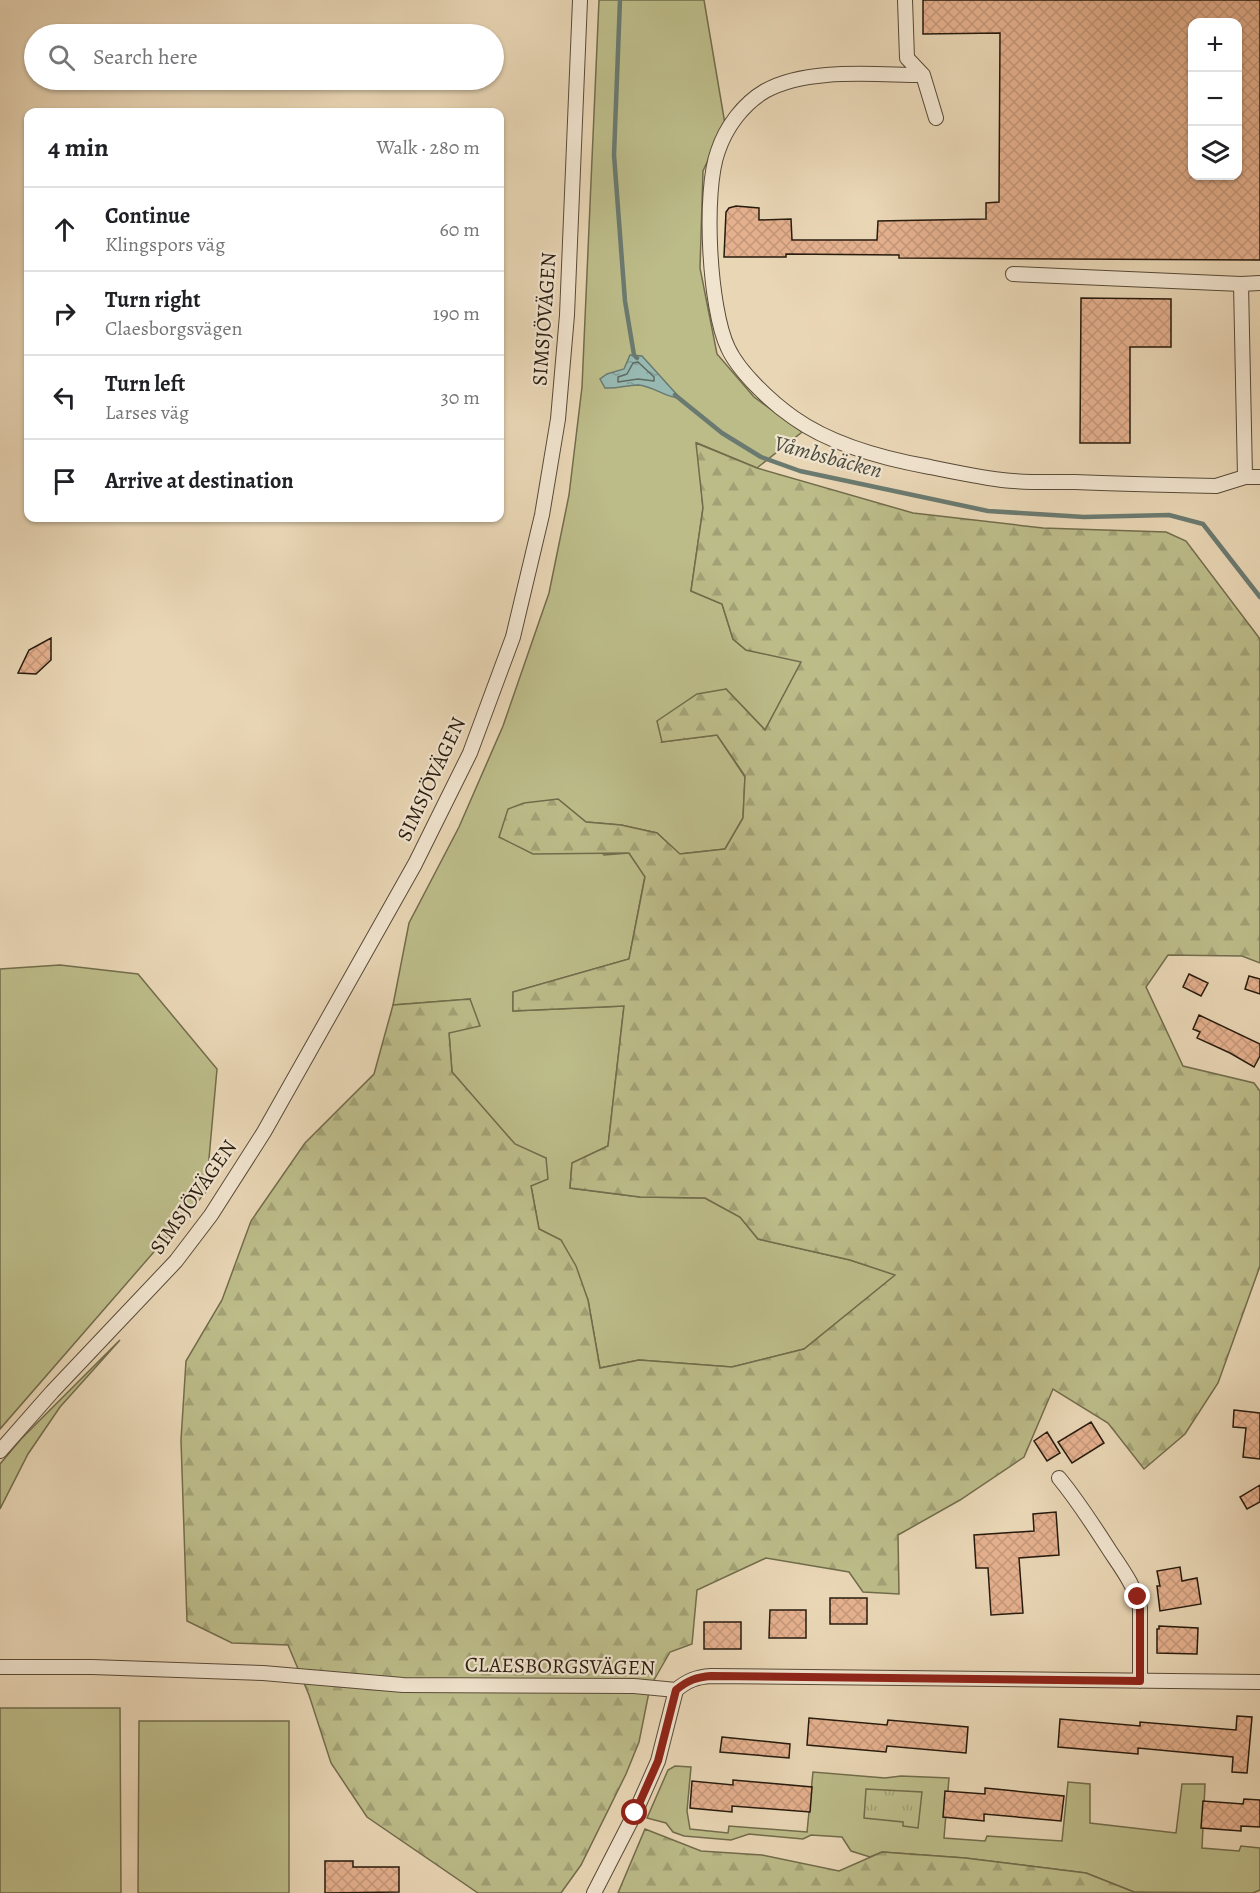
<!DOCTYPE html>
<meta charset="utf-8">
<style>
body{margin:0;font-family:Alegreya,serif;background:#f2f2f2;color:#202124}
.controls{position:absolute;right:18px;top:18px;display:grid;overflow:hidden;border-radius:12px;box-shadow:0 2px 4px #0004}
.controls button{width:54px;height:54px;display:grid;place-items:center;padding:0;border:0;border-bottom:2px solid #e0e0e0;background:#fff;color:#202124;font:30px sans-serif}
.stop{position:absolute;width:18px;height:18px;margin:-14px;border:4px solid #8f2418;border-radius:50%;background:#fff}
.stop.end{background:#8f2418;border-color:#fff;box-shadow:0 2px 6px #0008}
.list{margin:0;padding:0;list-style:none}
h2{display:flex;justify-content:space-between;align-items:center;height:78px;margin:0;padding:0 24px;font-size:26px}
h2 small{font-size:20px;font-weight:400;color:#757577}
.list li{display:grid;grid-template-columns:39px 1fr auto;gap:18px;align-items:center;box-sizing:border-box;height:84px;padding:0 24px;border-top:2px solid #e0e0e0}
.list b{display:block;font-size:22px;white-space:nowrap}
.list p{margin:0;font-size:20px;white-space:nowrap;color:#757577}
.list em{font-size:20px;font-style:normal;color:#757577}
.icon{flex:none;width:33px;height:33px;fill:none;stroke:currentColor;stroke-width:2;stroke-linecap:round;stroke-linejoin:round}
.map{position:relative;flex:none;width:1260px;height:1893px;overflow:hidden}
.search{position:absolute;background:#fff;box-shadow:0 2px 4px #0004;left:24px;top:24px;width:480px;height:66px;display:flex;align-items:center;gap:15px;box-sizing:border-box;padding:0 21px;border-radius:33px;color:#757577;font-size:22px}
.panel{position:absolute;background:#fff;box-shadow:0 2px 4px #0004;left:24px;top:108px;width:480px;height:414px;border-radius:12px}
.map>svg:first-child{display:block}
.grass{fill:#bcbc89;stroke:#726c4c;stroke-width:1.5}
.forest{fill:url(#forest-firs);stroke:#726c4c;stroke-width:1.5}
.park{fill:url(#park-tufts);stroke:#726c4c;stroke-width:1.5}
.water{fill:url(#water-ripples);stroke:#6a7a70;stroke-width:1.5}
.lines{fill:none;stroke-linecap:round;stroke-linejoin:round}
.shore{stroke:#5f6a60;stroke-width:1.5}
.stream{stroke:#6a7a70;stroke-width:4.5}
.building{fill:url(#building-cross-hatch);stroke:#271b0e;stroke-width:1.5;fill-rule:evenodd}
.street-casing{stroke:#584a38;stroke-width:16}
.street{stroke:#f1e4cf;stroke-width:14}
.route{stroke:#8f2418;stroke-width:8}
.labels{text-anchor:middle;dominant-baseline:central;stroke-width:4.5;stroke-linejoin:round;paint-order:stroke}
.street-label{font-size:21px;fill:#271b0e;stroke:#f1e4cf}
.water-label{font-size:22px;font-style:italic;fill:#494a3f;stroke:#f1e4cf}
</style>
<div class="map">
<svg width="1260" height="1893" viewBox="0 0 1260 1893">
<defs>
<pattern id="forest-firs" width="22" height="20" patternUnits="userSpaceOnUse" patternTransform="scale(1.5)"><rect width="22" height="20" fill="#bcbc89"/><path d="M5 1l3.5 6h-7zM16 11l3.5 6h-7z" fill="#a2a175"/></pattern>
<pattern id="park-tufts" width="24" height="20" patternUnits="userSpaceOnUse" patternTransform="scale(1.5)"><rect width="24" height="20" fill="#bcbc89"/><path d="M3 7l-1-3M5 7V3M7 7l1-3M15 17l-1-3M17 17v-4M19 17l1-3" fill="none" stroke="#a2a175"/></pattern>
<pattern id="water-ripples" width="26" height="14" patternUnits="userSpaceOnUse" patternTransform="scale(1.5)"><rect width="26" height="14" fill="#97b9b1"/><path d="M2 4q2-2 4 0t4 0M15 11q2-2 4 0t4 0" fill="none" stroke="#829e97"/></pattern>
<pattern id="building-cross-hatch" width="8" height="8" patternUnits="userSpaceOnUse" patternTransform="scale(1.5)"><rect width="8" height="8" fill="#e5b08e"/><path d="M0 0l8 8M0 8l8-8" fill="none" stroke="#c49779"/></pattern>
</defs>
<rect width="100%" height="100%" fill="#e9d6b5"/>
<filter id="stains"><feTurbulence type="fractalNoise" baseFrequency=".00333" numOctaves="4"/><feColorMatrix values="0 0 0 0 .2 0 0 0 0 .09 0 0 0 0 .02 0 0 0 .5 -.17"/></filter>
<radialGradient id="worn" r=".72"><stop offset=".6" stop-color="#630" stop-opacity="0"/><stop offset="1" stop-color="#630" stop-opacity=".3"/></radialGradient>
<path class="grass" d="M599,0H704L725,124L703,171L700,268L717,354L754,397L802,432L757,468L697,443L703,508L691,591L722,604L733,639L746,650L802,661L765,730L726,689L662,742L717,735L745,777L743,818L725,849L679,854L657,833L621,825L586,822L558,799L604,855L629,853L645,876L629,959L513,992V1011L624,1006L608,1146L572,1163L570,1188L640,1197L705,1198L740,1217L758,1239L850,1260L896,1275L804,1349L732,1367L639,1360L600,1368L588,1300L561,1240L539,1229L531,1186L546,1158L515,1145L452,1072L449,1033L470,999L393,1005L409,923L459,827L503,726L549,593L569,495L582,387Z
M60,965L138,974L217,1069L206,1192L0,1429V969Z
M120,1340L60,1407L28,1454L0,1509V1464L21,1439Z
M0,1708H120L121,1893H0Z
M139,1721H289V1893H138Z
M675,1766L691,1767L687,1811L690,1829L728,1833L729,1826L807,1832L813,1772L885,1778L901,1776L949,1778L944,1838L985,1841L987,1836L1062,1841L1068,1782L1090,1784V1823L1176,1833L1182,1784H1205L1202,1848L1239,1851L1241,1846L1260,1848V1890L1253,1893L1134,1892L1086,1873L965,1858L882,1852L870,1857L851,1851L842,1837L811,1835L803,1839L749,1834L731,1840L684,1836L673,1832L666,1823L647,1818L668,1770Z"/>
<path class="forest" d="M696,443L757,468L913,513L1043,528L1166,532L1186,541L1260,639V963L1242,956L1168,955L1146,987L1183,1066L1254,1083L1260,1091V1266L1218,1383L1185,1434L1144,1469L1108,1423L1053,1389L1024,1457L960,1500L898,1535L899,1594L863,1592L849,1572L766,1558L697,1590L692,1644L670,1652L650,1687L639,1742L626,1774L581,1865L561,1893H478L367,1817L331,1763L309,1695L288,1645L232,1643L187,1621L181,1440L186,1361L222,1300L251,1221L305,1143L374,1074L393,1005L470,999L480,1026L449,1033L452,1072L515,1144L546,1158L548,1179L531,1186L539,1229L561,1240L576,1266L588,1300L600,1368L639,1360L732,1367L804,1349L895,1275L850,1260L758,1239L740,1217L705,1198L640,1197L570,1188L572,1163L608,1146L624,1006L513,1011V992L629,959L645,877L629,853L533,854L499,837L508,809L524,803L558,799L586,822L621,825L657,833L680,854L725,849L743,818L745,776L717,735L662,742L657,721L697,694L726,689L765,730L801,662L746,650L733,639L722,604L691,591L703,508Z
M645,1829L701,1851L762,1855L839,1871L882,1852L965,1858L1086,1873L1134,1892L1156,1893H618Z"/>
<path class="park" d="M866,1789L922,1792L918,1828L903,1826V1822L864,1818Z"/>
<path class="water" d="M630,355L642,356L680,398C665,398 654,386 638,385C626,385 618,389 605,388L600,379L607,374L624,369Z"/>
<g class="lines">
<path class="shore" d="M638,362L654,377V381L638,379L618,382V377L627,374L633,363Z"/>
<path class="stream" d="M620,0L614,155L625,301L634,355L637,358
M675,395L722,433L761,457L800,471L988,511L1084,517L1169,515L1203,524L1260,597"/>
</g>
<path class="building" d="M923,0H1260V260L899,258V255L786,254V257H724L726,212L729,208L736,206L759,208V220L791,219L792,240H877L878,221L986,219V203L999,202L1000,33L923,34ZM1192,22H1238V176H1192Z
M1081,298L1171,299V347H1130V443H1080Z
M51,638V660L36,674L18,673L29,650Z
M1189,974L1208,983L1201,996L1183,987Z
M1249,976L1260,979V994L1245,989Z
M1199,1015L1260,1044V1056L1254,1067L1230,1053L1197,1038L1200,1032L1193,1029Z
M1234,1410L1260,1413V1459L1243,1457L1246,1428L1233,1427Z
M1091,1422L1104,1443L1072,1463L1058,1442Z
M1047,1432L1060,1453L1047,1461L1034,1441Z
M1260,1485V1502L1247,1509L1240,1497Z
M1056,1512L1059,1555L1019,1558L1023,1613L991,1615L988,1568H976L974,1535L1034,1531L1033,1514Z
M1180,1567L1182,1581L1197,1578L1201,1604L1160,1611L1157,1586H1160L1157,1571Z
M830,1598H867V1624H830Z
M770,1610H806V1638H769Z
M704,1622H741V1649H704Z
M1159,1626L1198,1628L1197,1654L1157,1653V1629H1159Z
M1237,1716L1252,1717L1247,1773L1232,1772L1233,1757L1138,1748V1754L1058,1747L1060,1719L1140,1726V1722L1236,1730Z
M809,1718L887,1725L888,1720L968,1727L966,1753L887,1746L886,1752L807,1745Z
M722,1737L790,1744L789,1758L720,1752Z
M733,1780L812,1787L810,1812L732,1806V1812L690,1808L692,1781L733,1785Z
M985,1788L1064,1796L1061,1821L984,1814V1821L943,1817L945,1791L985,1794Z
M1244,1799L1260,1800V1827L1241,1826V1831L1201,1828L1203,1801L1243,1804Z
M325,1861H353V1867H399V1892L325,1893Z"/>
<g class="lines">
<defs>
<path id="street" d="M905,0L907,58L923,75
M936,118L923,75C876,75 808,67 765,91C743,104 726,127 718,151C703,191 709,309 728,348C739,372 772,403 794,418C832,445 885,459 930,467C954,472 978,477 1002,480C1026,483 1051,482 1075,482C1122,484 1169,485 1216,486L1245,477H1260
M1013,274L1241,284
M1245,477L1241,284L1260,283
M0,1451L52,1392L176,1261L211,1215L264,1132L339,999L415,864L470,753L513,637L542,515L558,419L567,315L580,0
M1059,1478C1078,1501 1094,1526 1110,1551C1122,1569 1135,1586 1140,1608V1681
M0,1667H92L263,1673L403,1685L634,1686L676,1690C688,1680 697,1677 711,1676L1260,1682
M594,1893L635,1813L658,1761L676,1690"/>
</defs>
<use href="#street" class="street-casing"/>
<use href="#street" class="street"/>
</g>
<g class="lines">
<path class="route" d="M635,1813L658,1761L676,1690C688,1680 697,1677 711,1676L1140,1681V1608L1138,1597"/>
</g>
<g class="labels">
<g class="street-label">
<text transform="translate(544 319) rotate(-86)">SIMSJÖVÄGEN</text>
<text transform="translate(431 779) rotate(-65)">SIMSJÖVÄGEN</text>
<text transform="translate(193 1197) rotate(-55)">SIMSJÖVÄGEN</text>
<text transform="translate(560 1666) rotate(1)">CLAESBORGSVÄGEN</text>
</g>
<g class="water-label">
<text transform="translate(828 457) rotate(15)">Våmbsbäcken</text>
</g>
</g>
<rect width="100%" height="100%" filter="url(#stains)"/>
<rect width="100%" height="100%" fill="url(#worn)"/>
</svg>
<div class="controls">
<button>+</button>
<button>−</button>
<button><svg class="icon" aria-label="layers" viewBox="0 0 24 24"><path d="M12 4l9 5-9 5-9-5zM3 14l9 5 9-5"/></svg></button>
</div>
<div class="stop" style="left:635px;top:1813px"></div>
<div class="stop end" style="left:1138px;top:1597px"></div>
<div class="search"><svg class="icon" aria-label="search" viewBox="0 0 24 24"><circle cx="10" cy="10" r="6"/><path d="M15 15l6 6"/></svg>Search here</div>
<section class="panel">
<h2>4 min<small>Walk · 280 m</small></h2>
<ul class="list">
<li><svg class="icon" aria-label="ahead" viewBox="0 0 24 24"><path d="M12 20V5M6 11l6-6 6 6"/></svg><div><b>Continue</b><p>Klingspors väg</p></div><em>60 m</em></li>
<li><svg class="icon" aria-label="right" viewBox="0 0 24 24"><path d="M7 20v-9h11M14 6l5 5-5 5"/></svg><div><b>Turn right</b><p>Claesborgsvägen</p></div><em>190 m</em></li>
<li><svg class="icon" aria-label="left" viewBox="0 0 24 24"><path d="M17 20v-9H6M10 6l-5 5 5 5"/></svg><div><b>Turn left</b><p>Larses väg</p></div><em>30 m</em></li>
<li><svg class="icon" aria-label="arrive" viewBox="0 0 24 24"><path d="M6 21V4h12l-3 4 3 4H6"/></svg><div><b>Arrive at destination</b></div></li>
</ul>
</section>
</div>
